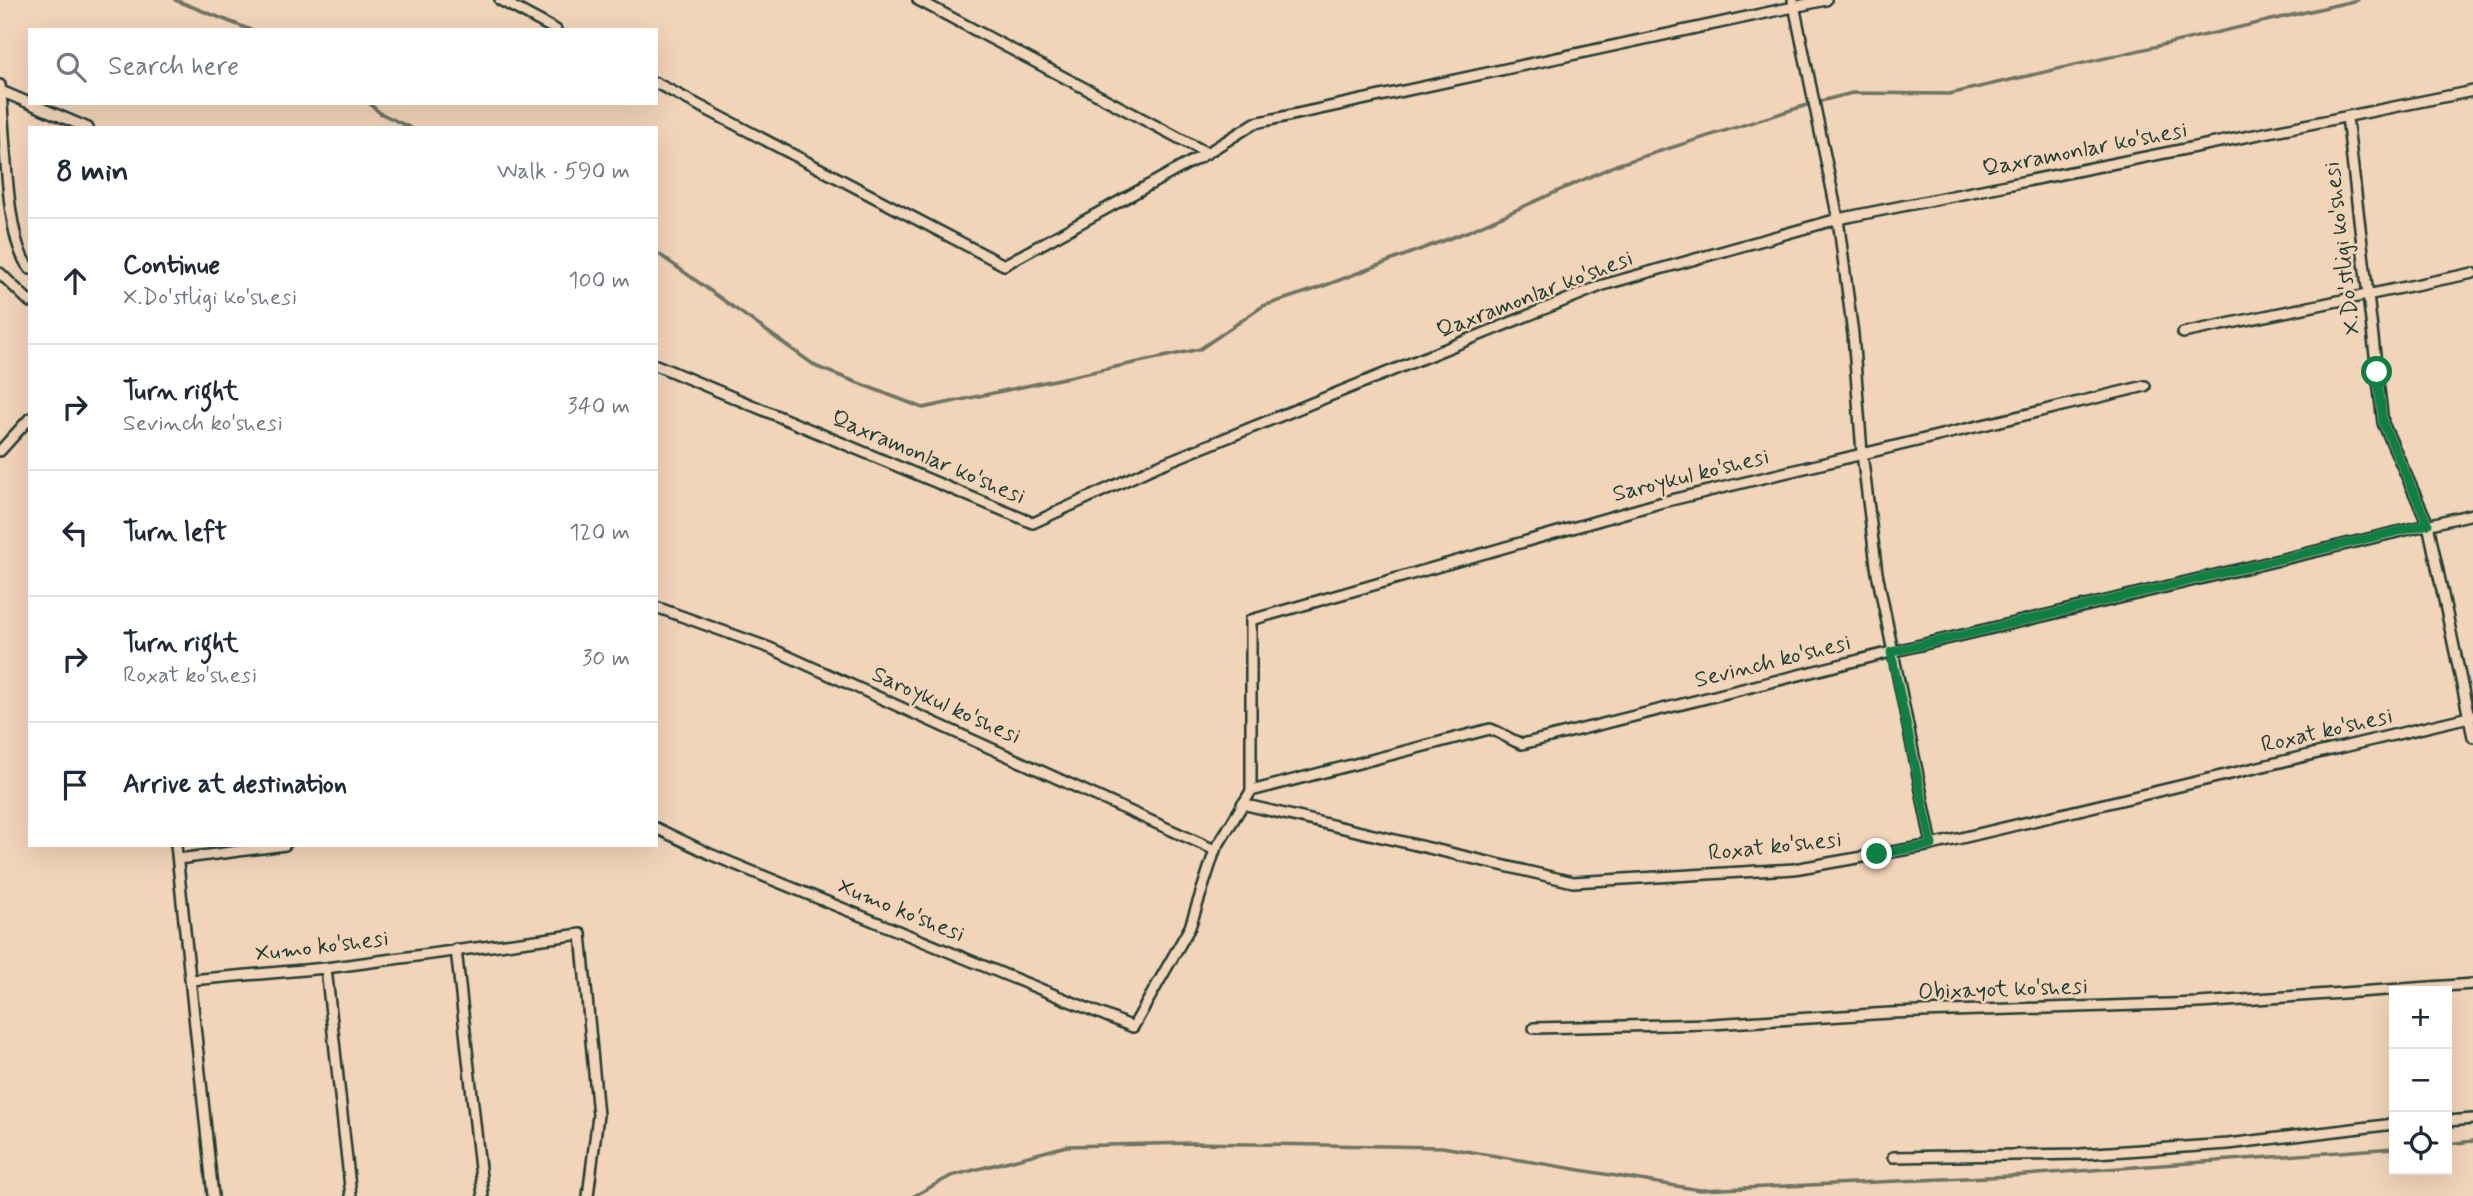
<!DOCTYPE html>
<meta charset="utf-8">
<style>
body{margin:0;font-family:Mynerve,sans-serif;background:#f2f2f3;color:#1f2937}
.controls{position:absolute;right:21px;bottom:21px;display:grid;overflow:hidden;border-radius:0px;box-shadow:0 7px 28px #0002}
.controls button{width:63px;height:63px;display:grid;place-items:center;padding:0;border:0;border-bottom:2px solid #e0e1e3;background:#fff;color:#1f2937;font:35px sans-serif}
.stop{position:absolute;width:21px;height:21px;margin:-16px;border:5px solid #0b8043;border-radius:50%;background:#fff}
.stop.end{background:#0b8043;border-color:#fff;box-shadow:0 2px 7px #0008}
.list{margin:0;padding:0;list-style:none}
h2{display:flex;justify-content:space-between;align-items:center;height:91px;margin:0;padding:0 28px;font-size:30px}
h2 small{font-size:23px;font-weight:400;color:#747a83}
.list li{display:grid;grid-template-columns:46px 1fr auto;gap:21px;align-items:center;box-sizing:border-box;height:126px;padding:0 28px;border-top:2px solid #e0e1e3}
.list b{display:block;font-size:26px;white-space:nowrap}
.list p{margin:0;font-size:23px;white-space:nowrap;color:#747a83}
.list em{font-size:23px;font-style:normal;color:#747a83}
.icon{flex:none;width:38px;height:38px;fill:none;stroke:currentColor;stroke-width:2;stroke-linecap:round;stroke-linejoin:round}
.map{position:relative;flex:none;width:2473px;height:1196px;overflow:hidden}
.search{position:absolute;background:#fff;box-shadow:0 7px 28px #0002;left:28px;top:28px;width:630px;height:77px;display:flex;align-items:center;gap:18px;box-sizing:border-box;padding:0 24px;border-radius:0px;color:#747a83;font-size:26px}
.panel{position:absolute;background:#fff;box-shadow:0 7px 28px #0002;left:28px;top:126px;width:630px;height:721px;border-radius:0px}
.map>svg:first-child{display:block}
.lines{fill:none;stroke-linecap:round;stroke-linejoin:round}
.stream{stroke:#6c7463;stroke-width:3.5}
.minor-casing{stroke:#1f3d34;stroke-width:14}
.minor{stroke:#f2d4b8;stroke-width:9}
.route{stroke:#0b8043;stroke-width:9}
.labels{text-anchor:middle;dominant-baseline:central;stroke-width:5;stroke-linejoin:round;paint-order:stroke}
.street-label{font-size:23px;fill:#1f3d34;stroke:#f2d4b8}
</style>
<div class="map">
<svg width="2473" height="1196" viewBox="0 0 2473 1196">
<rect width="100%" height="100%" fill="#f2d4b8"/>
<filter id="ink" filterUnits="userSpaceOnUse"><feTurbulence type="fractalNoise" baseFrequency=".0143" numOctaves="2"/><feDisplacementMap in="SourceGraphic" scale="14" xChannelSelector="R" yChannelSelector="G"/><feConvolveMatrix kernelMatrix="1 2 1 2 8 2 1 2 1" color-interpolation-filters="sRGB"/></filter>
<g filter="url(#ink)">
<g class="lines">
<path class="stream" d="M175,0L251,30
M1821,101L1852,93L1949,94L2358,0
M369,103L380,113L411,128
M656,252L817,367L923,408L1200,349L1263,306L1313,290L1469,231L1616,165L1807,105
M2447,1144L2473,1141
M914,1196L951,1176L1067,1146L1192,1143L1442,1147L1700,1190L2011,1176L2394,1148"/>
<defs>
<path id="minor" d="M500,0L556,30
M918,0L1207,153
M1793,0L1838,219L1853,334L1862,453L1877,573L1932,845
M656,83L1004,265L1207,153L1255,123L1826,0
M0,85C6,127 4,241 30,269
M1,91L88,128
M2347,117L2383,423L2428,524L2473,737
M0,273L30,302
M2183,333L2473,273
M656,365L1033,523L1157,466L1603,285L1838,219L2473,91
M0,451L30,418
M656,607L770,648L1215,850
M1251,791L1490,729C1502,733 1510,740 1522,744L1891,652L2473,514
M1242,804L1573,882L1794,869L1932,845L2473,716
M656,828L712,855L1133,1027L1190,927L1215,850L1251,791V620L1663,502L2145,386
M176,845L213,1196
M178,859L285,845
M456,949L483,1196
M326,968L351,1196
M191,980L326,968L581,934L598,1115L588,1196
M1534,1028L1712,1024L1890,1013L2199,1003L2473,984
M2447,1121L2473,1119
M1893,1157L2081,1154L2228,1144L2394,1124"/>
</defs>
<use href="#minor" class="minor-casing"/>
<use href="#minor" class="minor"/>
</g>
</g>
<g class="lines" filter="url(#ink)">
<path class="route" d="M1877,854L1932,845L1891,652L2428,524L2383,423L2377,372"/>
</g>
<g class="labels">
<g class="street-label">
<text transform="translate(2085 150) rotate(-11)">Qaxramonlar ko'shesi</text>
<text transform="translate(2343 248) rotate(-97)">X.Do'stligi ko'shesi</text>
<text transform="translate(1535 295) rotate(-21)">Qaxramonlar ko'shesi</text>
<text transform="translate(928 458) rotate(23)">Qaxramonlar ko'shesi</text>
<text transform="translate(1691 476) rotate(-14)">Saroykul ko'shesi</text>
<text transform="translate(1773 662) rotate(-14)">Sevinch ko'shesi</text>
<text transform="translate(946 706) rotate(24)">Saroykul ko'shesi</text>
<text transform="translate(2327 731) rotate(-13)">Roxat ko'shesi</text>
<text transform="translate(1775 847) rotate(-6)">Roxat ko'shesi</text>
<text transform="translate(901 911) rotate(22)">Xumo ko'shesi</text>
<text transform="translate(322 947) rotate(-7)">Xumo ko'shesi</text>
<text transform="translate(2003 990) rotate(-2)">Obixayot ko'shesi</text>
</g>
</g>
</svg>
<div class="controls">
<button>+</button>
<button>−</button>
<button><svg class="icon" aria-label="locate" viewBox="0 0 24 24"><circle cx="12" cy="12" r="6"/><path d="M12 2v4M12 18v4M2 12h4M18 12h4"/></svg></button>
</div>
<div class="stop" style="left:2377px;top:372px"></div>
<div class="stop end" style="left:1877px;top:854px"></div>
<div class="search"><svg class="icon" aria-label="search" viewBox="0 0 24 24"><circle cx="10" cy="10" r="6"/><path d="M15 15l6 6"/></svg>Search here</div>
<section class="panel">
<h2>8 min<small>Walk · 590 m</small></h2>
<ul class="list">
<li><svg class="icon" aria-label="ahead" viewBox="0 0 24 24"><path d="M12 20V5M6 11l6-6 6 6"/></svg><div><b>Continue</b><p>X.Do'stligi ko'shesi</p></div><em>100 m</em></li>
<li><svg class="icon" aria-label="right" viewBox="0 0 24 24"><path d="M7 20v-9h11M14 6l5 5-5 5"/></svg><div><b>Turn right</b><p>Sevinch ko'shesi</p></div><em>340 m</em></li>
<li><svg class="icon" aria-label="left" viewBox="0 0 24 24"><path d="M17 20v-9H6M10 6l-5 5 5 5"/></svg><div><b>Turn left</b></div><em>120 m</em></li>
<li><svg class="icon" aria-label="right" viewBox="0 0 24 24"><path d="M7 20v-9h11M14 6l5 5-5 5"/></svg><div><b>Turn right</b><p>Roxat ko'shesi</p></div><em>30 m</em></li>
<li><svg class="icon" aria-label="arrive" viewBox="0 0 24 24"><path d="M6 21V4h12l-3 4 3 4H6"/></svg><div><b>Arrive at destination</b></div></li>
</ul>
</section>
</div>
